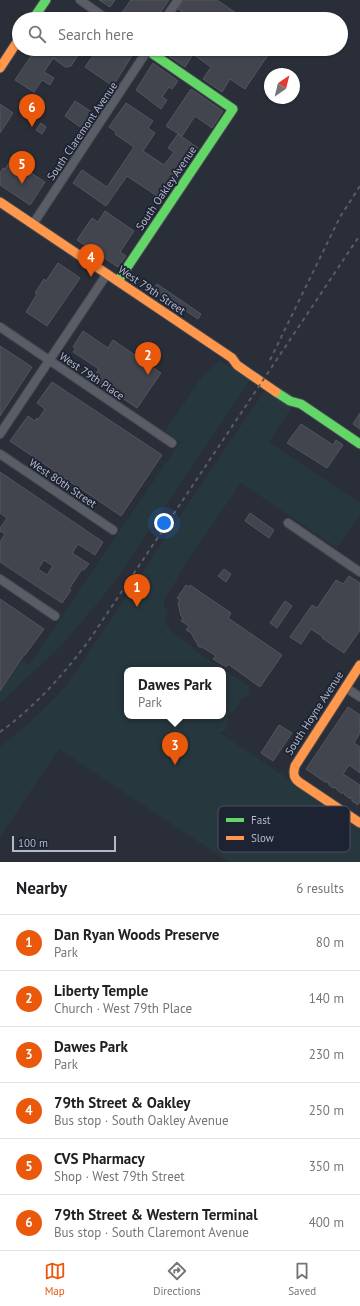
<!DOCTYPE html>
<meta charset="utf-8">
<style>
body{margin:0;font-family:"PT Sans",sans-serif;background:#f2f2f2;color:#202124}
.compass{position:absolute;left:264px;top:68px;width:36px;height:36px;border-radius:50%;background:#fff;box-shadow:0 1px 3px #0004;rotate:35deg}
.scale{position:absolute;left:12px;bottom:10px;width:104px;box-sizing:border-box;padding-left:4px;border:2px solid #b4b9c9;border-top:0;font-size:11px;line-height:14px;white-space:nowrap;color:#b4b9c9;-webkit-text-stroke:3px #1d2333;paint-order:stroke}
.you{position:absolute;left:164px;top:523px;width:14px;height:14px;margin:-10px;border:3px solid #fff;border-radius:50%;background:#1a73e8;box-shadow:0 0 0 6px #1a73e833}
.badge{display:grid;place-items:center;width:26px;height:26px;border-radius:50%;background:#ea580c;color:#fff;font-size:13px;font-weight:700}
.pin{position:absolute;translate:-50% -33px;filter:drop-shadow(0 1px 2px #0008)}
.pin::after{content:'';position:absolute;top:21px;width:14px;height:12px;background:inherit;clip-path:polygon(0 0,100% 0,50% 100%)}
.popup{position:absolute;left:124px;top:667px;width:102px;height:52px;box-sizing:border-box;display:grid;place-content:center;border-radius:8px;background:#fff;filter:drop-shadow(0 1px 3px #0005);font-size:13px;white-space:nowrap;color:#757577}
.popup b{font-size:15px;color:#202124}
.popup::after{content:'';position:absolute;left:50%;top:100%;margin-left:-8px;border:8px solid transparent;border-top-color:#fff}
.list{margin:0;padding:0;list-style:none}
h2{display:flex;justify-content:space-between;align-items:center;height:52px;margin:0;padding:0 16px;font-size:17px}
h2 small{font-size:13px;font-weight:400;color:#757577}
.list li{display:grid;grid-template-columns:26px 1fr auto;gap:12px;align-items:center;box-sizing:border-box;height:56px;padding:0 16px;border-top:1px solid #e0e0e0}
.list b{display:block;font-size:15px;white-space:nowrap}
.list p{margin:0;font-size:13px;white-space:nowrap;color:#757577}
.list em{font-size:13px;font-style:normal;color:#757577}
.icon{flex:none;width:22px;height:22px;fill:none;stroke:currentColor;stroke-width:2;stroke-linecap:round;stroke-linejoin:round}
.map{position:relative;flex:none;width:360px;height:862px;overflow:hidden}
.search{position:absolute;background:#fff;box-shadow:0 1px 3px #0004;left:12px;right:12px;top:12px;height:44px;display:flex;align-items:center;gap:10px;box-sizing:border-box;padding:0 14px;border-radius:22px;color:#757577;font-size:15px}
.sheet{height:388px;background:#fff}
nav{display:flex;justify-content:space-around;align-items:center;box-sizing:border-box;height:56px;border-top:1px solid #e0e0e0;background:#fff;font-size:11px;color:#757577}
nav a{display:grid;justify-items:center;gap:2px}
nav .on{color:#ea580c}
.map>svg:first-child{display:block}
.green{fill:#27373e;fill-rule:evenodd}
.building{fill:#42444e;stroke:#52565f;fill-rule:evenodd}
.lines{fill:none;stroke-linecap:round;stroke-linejoin:round}
.street-casing{stroke:#464951;stroke-width:10}
.fast-casing{stroke:#464951;stroke-width:11}
.slow-casing{stroke:#464951;stroke-width:11}
.street{stroke:#5a5d66;stroke-width:8}
.fast{stroke:#63d668;stroke-width:9}
.slow{stroke:#ff974d;stroke-width:9}
.rail{stroke:#595c64;stroke-width:2;stroke-dasharray:4 4;stroke-linecap:butt}
.labels{text-anchor:middle;dominant-baseline:central;stroke-width:3.5;stroke-linejoin:round;paint-order:stroke}
.street-label{font-size:11px;fill:#b4b9c9;stroke:#1d2333}
.key{fill:#1d2333;stroke:#4a5060;stroke-width:1}
.key-label{font-size:11px;fill:#b4b9c9}
</style>
<div class="map">
<svg width="360" height="862" viewBox="0 0 360 862">
<rect width="100%" height="100%" fill="#2a2e38"/>
<path class="green" d="M219,360L250,380L117,578L92,610L60,647L0,703V692L22,661L29,665L180,442L165,431L202,377Z
M264,391L272,396L274,394L292,407L269,442L360,503V514L337,548L241,483L185,564L173,586L164,600V606L167,610L166,625L169,627L173,633L188,643L197,652L249,686C251,693 245,697 240,700C237,710 235,708 229,715C226,725 231,728 220,733L360,827V862H229L59,749L0,837V747C25,727 48,707 68,683ZM127,670H223V716H127Z"/>
<path class="building" d="M99,0H115L110,7Z
M131,0H169L156,19H128L121,14Z
M184,0H217L245,19H193L178,9Z
M36,49H82L71,66L65,67L53,58L44,72L54,78L50,85L42,80L34,92L15,80Z
M98,49H136L113,86L85,67Z
M173,49H272L245,89L230,79L222,92L203,79L211,67L193,54L185,67L169,56Z
M153,63L178,81L172,89L169,87L162,97L167,100L161,109L136,90Z
M191,89L223,111L212,128L195,116L182,136L166,126Z
M75,101L93,113L83,129L65,116Z
M126,103L153,121L148,128L155,133L143,151L164,165L174,152L168,148L178,134L198,148L163,200L127,176L106,206L73,183L82,170L107,187L134,147L115,134L116,132L109,127Z
M0,104L13,113L0,133Z
M41,123L46,127L42,134L36,130Z
M11,160L45,182L30,205L0,185V173L3,168L5,169Z
M105,211L134,231L120,252L126,256L118,267L77,240L92,218L98,222Z
M58,263L80,278L47,326L26,312L37,294L35,293L44,279L46,281Z
M157,284L201,314L198,319L153,289Z
M83,331L108,348L113,340L161,373L137,408L93,378L99,369L73,352L76,348L73,347Z
M0,346L32,367L0,416Z
M52,382L162,455L121,516L10,441L28,416L35,421L37,418L38,420L45,409L37,403Z
M360,413V429L353,424Z
M301,424L333,445L336,440L343,445L327,468L287,443Z
M0,472L103,542L95,555L78,544L72,553L89,564L84,570L82,569L69,589L71,590L62,603L0,562V542L5,534L0,531V528L7,518L0,513ZM44,560L53,566L47,575L38,569Z
M250,513L274,530L269,538L245,521Z
M224,569L231,574L226,582L218,576Z
M349,576L360,583V630L344,653L322,638L323,637L311,629L301,644L290,637L312,605L317,608L336,580L343,584Z
M186,585L189,587L190,585L231,613L228,618L282,655L260,687L228,664L226,667L213,659L216,656L202,647H199L191,633L186,630L189,626L181,621L183,618L181,616L178,603L180,600L177,598Z
M0,599L44,629L25,655H24L0,691Z
M285,601L292,606L277,628L270,623Z
M348,707L360,715V733L354,743L360,747V773L349,765L343,774L360,785V801L358,805L352,801V798H349L345,795L344,793H341L337,790L335,787L333,788L329,785L328,782H325L306,769Z
M279,725L292,733L273,761L261,753Z"/>
<g class="lines">
<defs>
<path id="street" d="M80,0L107,19
M165,19L178,0
M33,224L145,54L147,49
M0,327L172,443
M0,434L107,274
M0,454L113,530
M288,523L360,572
M0,579L55,616
M345,687L360,697"/>
<path id="fast" d="M33,19L46,0
M118,281L233,109L153,54L149,49
M276,392L290,401L301,404L360,444"/>
<path id="slow" d="M0,68L19,39
M0,202L232,358L237,365L276,392
M360,665L295,766C293,773 293,778 299,782L360,823"/>
</defs>
<use href="#street" class="street-casing"/>
<use href="#fast" class="fast-casing"/>
<use href="#slow" class="slow-casing"/>
<use href="#street" class="street"/>
<use href="#fast" class="fast"/>
<use href="#slow" class="slow"/>
<path class="rail" d="M270,360L340,217L360,186
M0,732C36,706 64,674 90,639L360,235"/>
</g>
<g class="labels">
<g class="street-label">
<text transform="translate(82 131) rotate(-56)">South Claremont Avenue</text>
<text transform="translate(166 188) rotate(-56)">South Oakley Avenue</text>
<text transform="translate(152 290) rotate(34)">West 79th Street</text>
<text transform="translate(92 376) rotate(34)">West 79th Place</text>
<text transform="translate(63 483) rotate(34)">West 80th Street</text>
<text transform="translate(314 713) rotate(-57)">South Hoyne Avenue</text>
</g>
</g>
<rect x="218" y="806" width="132" height="46" rx="6" class="key"/>
<rect x="226" y="818" width="18" height="4" fill="#63d668"/>
<rect x="226" y="836" width="18" height="4" fill="#ff974d"/>
<g class="key-label">
<text x="251" y="824">Fast</text>
<text x="251" y="842">Slow</text>
</g>
</svg>
<svg class="compass" viewBox="-18 -18 36 36"><path d="M0-13l5 13h-10z" fill="#e53935"/><path d="M0 13l5-13h-10z" fill="#757577"/></svg>
<div class="scale">100 m</div>
<div class="you"></div>
<div class="pin badge" style="left:137px;top:607px">1</div>
<div class="pin badge" style="left:148px;top:375px">2</div>
<div class="pin badge" style="left:175px;top:765px">3</div>
<div class="popup"><b>Dawes Park</b>Park</div>
<div class="pin badge" style="left:91px;top:277px">4</div>
<div class="pin badge" style="left:22px;top:184px">5</div>
<div class="pin badge" style="left:32px;top:127px">6</div>
<div class="search"><svg class="icon" aria-label="search" viewBox="0 0 24 24"><circle cx="10" cy="10" r="6"/><path d="M15 15l6 6"/></svg>Search here</div>
</div>
<section class="sheet">
<h2>Nearby<small>6 results</small></h2>
<ul class="list">
<li><span class="badge">1</span><div><b>Dan Ryan Woods Preserve</b><p>Park</p></div><em>80 m</em></li>
<li><span class="badge">2</span><div><b>Liberty Temple</b><p>Church · West 79th Place</p></div><em>140 m</em></li>
<li><span class="badge">3</span><div><b>Dawes Park</b><p>Park</p></div><em>230 m</em></li>
<li><span class="badge">4</span><div><b>79th Street &amp; Oakley</b><p>Bus stop · South Oakley Avenue</p></div><em>250 m</em></li>
<li><span class="badge">5</span><div><b>CVS Pharmacy</b><p>Shop · West 79th Street</p></div><em>350 m</em></li>
<li><span class="badge">6</span><div><b>79th Street &amp; Western Terminal</b><p>Bus stop · South Claremont Avenue</p></div><em>400 m</em></li>
</ul>
</section>
<nav>
<a class="on"><svg class="icon" aria-label="map" viewBox="0 0 24 24"><path d="M3 6l6-2 6 2 6-2v14l-6 2-6-2-6 2zM9 4v14M15 6v14"/></svg>Map</a>
<a><svg class="icon" aria-label="directions" viewBox="0 0 24 24"><path d="M12 3l9 9-9 9-9-9zM9 14v-3h6M13 9l2 2-2 2"/></svg>Directions</a>
<a><svg class="icon" aria-label="saved" viewBox="0 0 24 24"><path d="M7 4h10v16l-5-4-5 4z"/></svg>Saved</a>
</nav>
